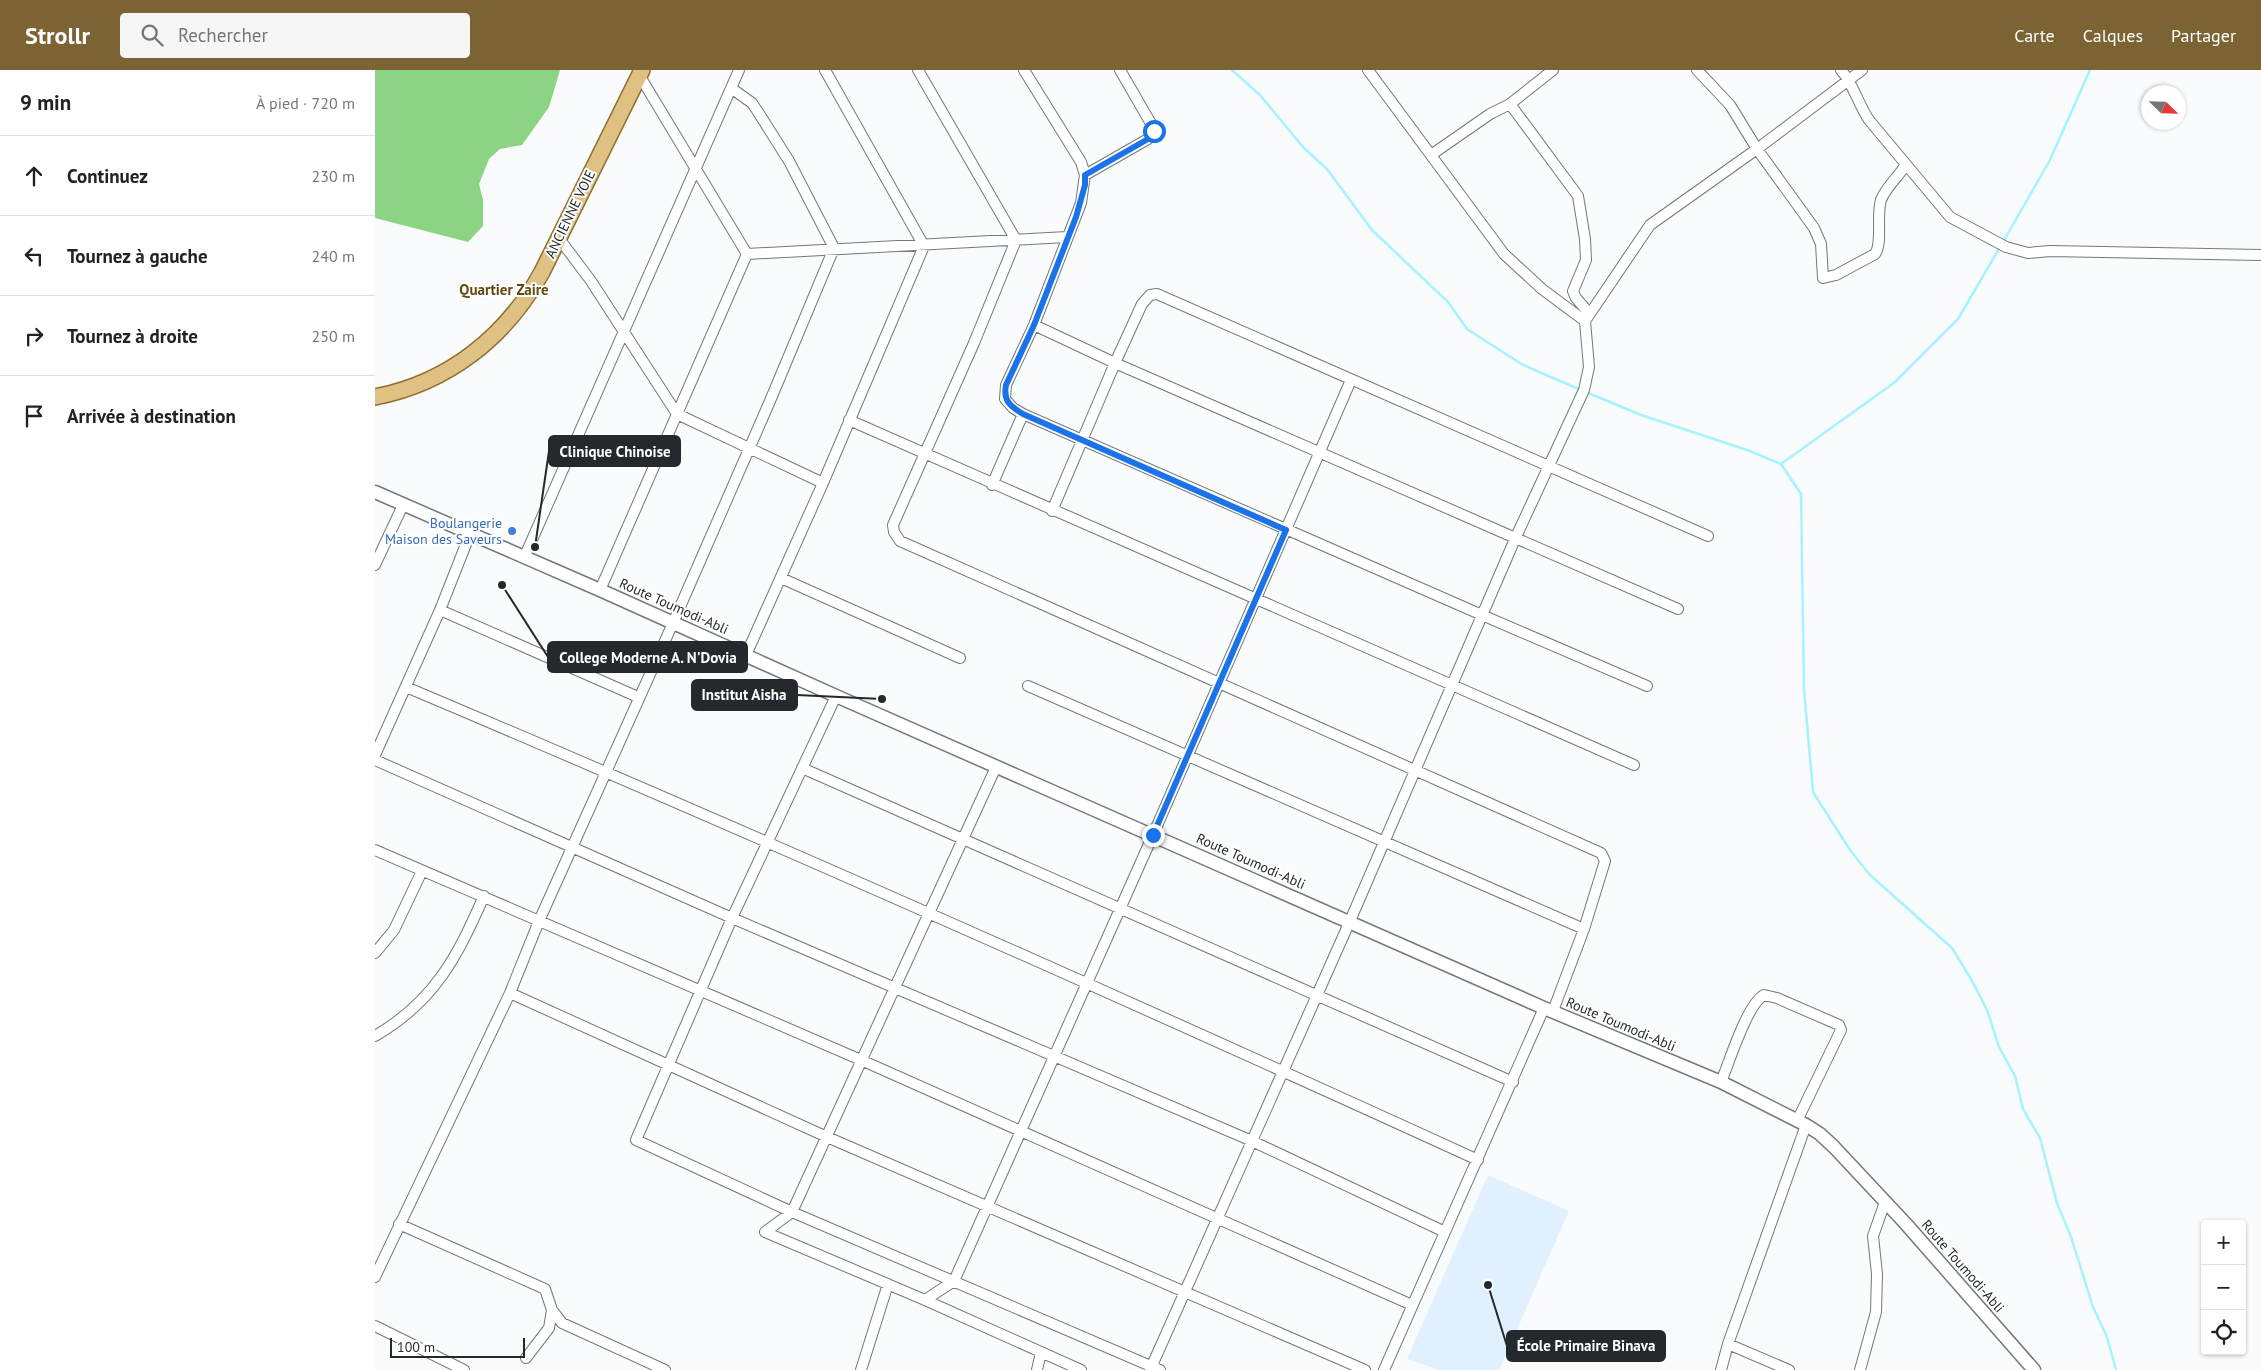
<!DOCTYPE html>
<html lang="fr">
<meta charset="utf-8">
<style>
body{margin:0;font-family:"PT Sans",sans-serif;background:#f6f6f6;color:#222}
.controls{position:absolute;right:15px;bottom:15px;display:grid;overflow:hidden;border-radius:5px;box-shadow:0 1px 4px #0004}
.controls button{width:45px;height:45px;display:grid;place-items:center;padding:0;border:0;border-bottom:1px solid #e0e0e0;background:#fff;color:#222;font:25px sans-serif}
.compass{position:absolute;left:1766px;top:15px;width:45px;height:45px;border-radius:50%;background:#fff;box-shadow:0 1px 4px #0004;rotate:113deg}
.scale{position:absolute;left:15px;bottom:12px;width:135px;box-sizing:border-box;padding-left:5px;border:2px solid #25282c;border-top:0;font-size:14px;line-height:18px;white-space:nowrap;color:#25282c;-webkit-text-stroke:4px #fff;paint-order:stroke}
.stop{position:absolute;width:15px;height:15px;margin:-11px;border:4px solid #1a73e8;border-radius:50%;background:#fff}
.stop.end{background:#1a73e8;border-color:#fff;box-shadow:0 1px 5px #0008}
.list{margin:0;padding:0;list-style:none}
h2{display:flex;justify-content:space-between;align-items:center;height:65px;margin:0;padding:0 20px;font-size:21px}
h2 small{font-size:16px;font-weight:400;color:#767676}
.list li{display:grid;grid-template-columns:32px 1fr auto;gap:15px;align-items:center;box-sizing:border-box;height:80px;padding:0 20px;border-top:1px solid #e0e0e0}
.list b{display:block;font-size:19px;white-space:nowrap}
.list em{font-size:16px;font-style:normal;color:#767676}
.icon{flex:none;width:28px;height:28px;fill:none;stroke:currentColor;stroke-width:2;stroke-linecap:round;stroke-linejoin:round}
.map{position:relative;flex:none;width:1886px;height:1300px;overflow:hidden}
header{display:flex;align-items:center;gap:30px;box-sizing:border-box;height:70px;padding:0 25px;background:#7b6333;color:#fff}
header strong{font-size:24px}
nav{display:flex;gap:28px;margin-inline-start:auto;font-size:18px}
.search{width:350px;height:45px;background:#f6f6f6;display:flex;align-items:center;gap:12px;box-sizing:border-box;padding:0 18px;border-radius:5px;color:#767676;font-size:19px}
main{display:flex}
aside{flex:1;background:#fff}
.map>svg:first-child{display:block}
.built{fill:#e0f0ff}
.forest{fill:#8dd384}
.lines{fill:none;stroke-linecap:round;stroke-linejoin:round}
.stream{stroke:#a5f3fe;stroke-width:2.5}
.minor-casing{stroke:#707981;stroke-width:12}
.tertiary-casing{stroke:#707981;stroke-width:15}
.primary-casing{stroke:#8f702f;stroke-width:18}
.minor{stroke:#fff;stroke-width:10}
.tertiary{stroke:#fff;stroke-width:12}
.primary{stroke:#dec183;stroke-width:15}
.route{stroke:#1a73e8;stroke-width:6}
.shop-dot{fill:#3f7fe0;stroke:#fff;stroke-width:2}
.labels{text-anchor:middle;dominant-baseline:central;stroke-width:4;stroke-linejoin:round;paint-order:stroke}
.street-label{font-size:14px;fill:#25282c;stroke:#fff}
.shop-label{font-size:14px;fill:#366cbe;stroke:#fff;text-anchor:end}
.neighbourhood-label{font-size:15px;font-weight:bold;fill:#63490e;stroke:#fff}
.leader{fill:none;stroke:#25282c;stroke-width:2}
.callout-dot{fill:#25282c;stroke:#fff;stroke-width:2}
.callout{fill:#25282c;stroke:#25282c;stroke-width:2}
.callout-label{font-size:15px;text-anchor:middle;font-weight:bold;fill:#fff}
</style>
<header>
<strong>Strollr</strong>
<div class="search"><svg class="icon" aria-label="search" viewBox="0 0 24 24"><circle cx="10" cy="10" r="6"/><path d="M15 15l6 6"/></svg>Rechercher</div>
<nav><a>Carte</a><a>Calques</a><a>Partager</a></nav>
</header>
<main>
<aside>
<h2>9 min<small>À pied · 720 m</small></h2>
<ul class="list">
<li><svg class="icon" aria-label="ahead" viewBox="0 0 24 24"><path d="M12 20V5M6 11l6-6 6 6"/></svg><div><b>Continuez</b></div><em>230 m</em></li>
<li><svg class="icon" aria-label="left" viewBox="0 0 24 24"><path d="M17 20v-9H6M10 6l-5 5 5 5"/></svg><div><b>Tournez à gauche</b></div><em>240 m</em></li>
<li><svg class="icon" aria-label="right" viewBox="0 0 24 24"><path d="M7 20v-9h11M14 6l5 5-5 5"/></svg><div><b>Tournez à droite</b></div><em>250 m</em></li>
<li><svg class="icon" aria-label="arrive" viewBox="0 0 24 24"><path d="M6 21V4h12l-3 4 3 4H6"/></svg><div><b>Arrivée à destination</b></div></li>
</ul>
</aside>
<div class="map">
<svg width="1886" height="1300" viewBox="0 0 1886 1300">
<rect width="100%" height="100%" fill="#f9fbfd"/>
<path class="built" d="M1113,1105L1194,1141L1124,1300H1064L1032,1289Z"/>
<path class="forest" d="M0,0H185L174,37L147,75L125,79L114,89L104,114L108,130V156L93,172L0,148Z"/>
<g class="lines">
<path class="stream" d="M857,0L885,25L928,77L952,99L997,160L1073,232L1092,259L1148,295L1206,320
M1628,172L1675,90L1715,0
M1211,322L1266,345L1375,381L1406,394L1426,424L1429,619L1438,722L1475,780L1495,805L1577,878L1596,909L1612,940L1624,977L1640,1006L1648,1039L1665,1068L1682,1133L1696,1167L1718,1237L1732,1267L1741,1300
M1406,394L1520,312L1583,249L1625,177"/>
<defs>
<path id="minor" d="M543,0L641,170L599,273L518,455L519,462L525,471L1226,783L1230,791L1209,859L1178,941
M649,0L706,92L710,105L706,133L659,255L631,315L630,329L638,338L648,344L1107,545L1272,616
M993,0L1129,184L1167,219L1210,251
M1322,0L1355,35L1382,79L1439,158L1446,174L1448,208L1461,205L1500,184C1508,173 1501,146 1506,130C1511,117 1523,107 1530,96
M1466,0C1479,15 1483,34 1494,50L1575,147L1631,177L1653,183L1675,181L1886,185
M263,3L372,184
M1135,34L1203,126L1210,169L1211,190L1198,221L1201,228L1214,243
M1056,85L1115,44L1135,34L1178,0
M710,105L773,69L778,64V57L745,0
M183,167L216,211L302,344L448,413
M372,184L692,167
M659,255L740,293L1303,539
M474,350L1259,695
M617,415L648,344
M677,441L740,293L767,234L775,225L782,224L1333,466
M149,488L364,0
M0,495L28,435
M406,508L585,588
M225,520L372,184
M65,540L263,627
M371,585L448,413L549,176L450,0
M653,616L1209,859
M31,617C391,769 748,928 1103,1090
M461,626L357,848L261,1070L417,1142L785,1300
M0,685L65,540L95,464
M0,690L357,848L877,1071L1070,1162
M427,698L1138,1012
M0,780L486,990L1037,1235
M0,883L19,860L47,801
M135,923L452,1067L990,1300
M0,966C60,931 82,887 109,826
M1346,1012C1354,993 1372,934 1389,925L1402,928L1464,955L1466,960L1422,1051
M24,1154L170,1219L177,1240L187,1253L290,1300
M390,1162L417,1142L621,697
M390,1162L550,1230L706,1300
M0,1207L135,923L164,851L298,553L395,331L459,178L414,91L383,42L377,33L356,18
M550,1230L579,1211L778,765L976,310
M0,1256L89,1300
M1353,1274L1414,1300
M151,1288L174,1258L177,1240
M486,1300L513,1214
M662,1300L666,1282
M775,1300L975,851L1140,469L1209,320L1214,297L1210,251L1275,155L1382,79L1487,0
M1009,1300L1169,938
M1346,1300L1353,1274L1431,1055
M1485,1300L1501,1242L1502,1204L1498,1166L1510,1132"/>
<path id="tertiary" d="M0,422L225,520L461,626L1169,938L1346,1012L1431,1055L1445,1064L1459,1077L1531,1154L1659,1300"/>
<path id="primary" d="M0,327C73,313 131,267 167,202L267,0"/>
</defs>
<use href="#minor" class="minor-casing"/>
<use href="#tertiary" class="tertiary-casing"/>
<use href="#primary" class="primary-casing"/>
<use href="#minor" class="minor"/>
<use href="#tertiary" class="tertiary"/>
<use href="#primary" class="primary"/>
</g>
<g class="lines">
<path class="route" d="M778,765L911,460L648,344C635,336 628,331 631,315L659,255L701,147L710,115V105L773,69L779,61"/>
</g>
<circle class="shop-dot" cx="137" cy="461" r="5"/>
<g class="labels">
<g class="street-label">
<text transform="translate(195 144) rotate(-64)">ANCIENNE VOIE</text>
<text transform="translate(299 536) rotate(24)">Route Toumodi-Abli</text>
<text transform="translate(876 791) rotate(24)">Route Toumodi-Abli</text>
<text transform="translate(1246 954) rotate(23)">Route Toumodi-Abli</text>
<text transform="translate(1588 1196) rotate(49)">Route Toumodi-Abli</text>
</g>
<g class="shop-label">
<text x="127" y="453">Boulangerie<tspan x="127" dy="16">Maison des Saveurs</tspan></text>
</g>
<g class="neighbourhood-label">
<text x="129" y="219">Quartier Zaire</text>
</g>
</g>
<path class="leader" d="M160 477L174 381M127 515L173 587M507 629L422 625M1113 1215L1132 1276"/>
<g class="callout-dot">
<circle cx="160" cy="477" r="5"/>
<circle cx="127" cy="515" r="5"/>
<circle cx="507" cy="629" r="5"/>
<circle cx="1113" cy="1215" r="5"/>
</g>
<g class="callout">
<rect x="174" y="366" width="131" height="30" rx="5"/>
<rect x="173" y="572" width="199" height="30" rx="5"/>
<rect x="317" y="610" width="105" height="30" rx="5"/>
<rect x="1132" y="1261" width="158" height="30" rx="5"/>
</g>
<g class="callout-label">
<text x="240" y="387">Clinique Chinoise</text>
<text x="273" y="593">College Moderne A. N'Dovia</text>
<text x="369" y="630">Institut Aisha</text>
<text x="1211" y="1281">École Primaire Binava</text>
</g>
</svg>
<div class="controls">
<button>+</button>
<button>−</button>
<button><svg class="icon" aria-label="locate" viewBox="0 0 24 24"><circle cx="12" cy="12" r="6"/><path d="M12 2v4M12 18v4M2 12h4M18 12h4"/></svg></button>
</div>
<svg class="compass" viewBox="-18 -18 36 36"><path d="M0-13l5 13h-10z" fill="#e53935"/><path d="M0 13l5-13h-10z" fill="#767676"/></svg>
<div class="scale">100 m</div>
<div class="stop" style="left:779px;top:61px"></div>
<div class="stop end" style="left:778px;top:765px"></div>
</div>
</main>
